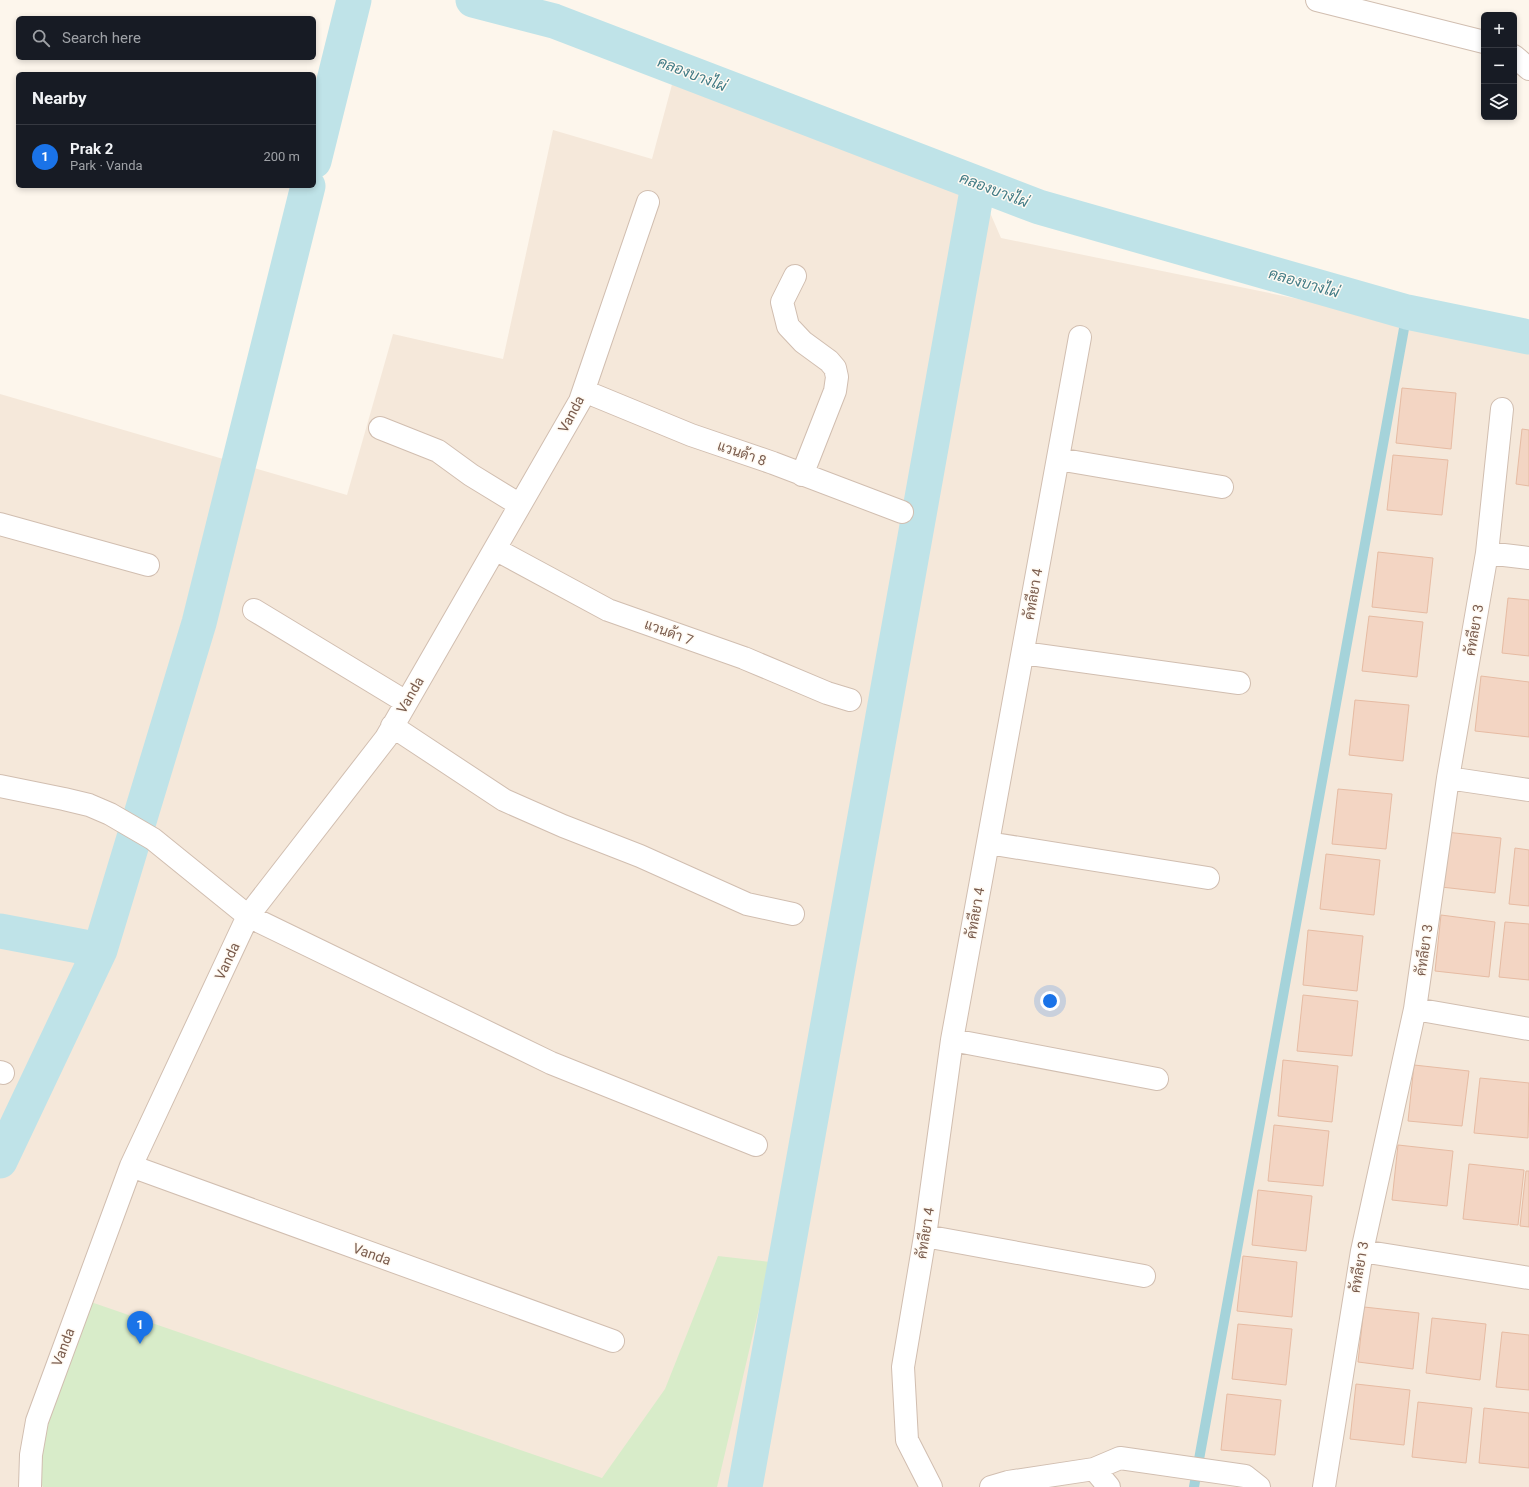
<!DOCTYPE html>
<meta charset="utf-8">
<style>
body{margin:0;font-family:Roboto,Sarabun,sans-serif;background:#242831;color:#f1f3f6}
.controls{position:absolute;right:12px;top:12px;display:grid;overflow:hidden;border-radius:6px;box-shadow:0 2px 6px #0003}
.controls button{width:36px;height:36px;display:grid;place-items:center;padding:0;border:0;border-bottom:1px solid #363941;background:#171b24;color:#f1f3f6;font:20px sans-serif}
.you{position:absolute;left:1050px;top:1001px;width:14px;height:14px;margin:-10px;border:3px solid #fff;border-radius:50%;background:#1a73e8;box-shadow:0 0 0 6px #1a73e833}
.badge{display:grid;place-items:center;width:26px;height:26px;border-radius:50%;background:#1a73e8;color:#fff;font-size:13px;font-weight:700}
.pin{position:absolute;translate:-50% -33px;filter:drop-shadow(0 1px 2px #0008)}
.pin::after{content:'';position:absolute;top:21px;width:14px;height:12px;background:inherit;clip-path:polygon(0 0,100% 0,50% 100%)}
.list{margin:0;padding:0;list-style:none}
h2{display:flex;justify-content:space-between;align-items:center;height:52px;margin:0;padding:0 16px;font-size:17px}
h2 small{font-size:13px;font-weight:400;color:#9ea1a6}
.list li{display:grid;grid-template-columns:26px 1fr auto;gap:12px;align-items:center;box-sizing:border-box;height:64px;padding:0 16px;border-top:1px solid #363941}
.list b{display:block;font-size:15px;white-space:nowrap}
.list p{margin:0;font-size:13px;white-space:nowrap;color:#9ea1a6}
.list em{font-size:13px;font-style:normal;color:#9ea1a6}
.icon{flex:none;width:22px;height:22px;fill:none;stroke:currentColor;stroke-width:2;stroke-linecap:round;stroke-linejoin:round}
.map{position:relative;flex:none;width:1529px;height:1487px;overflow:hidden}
.search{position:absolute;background:#171b24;box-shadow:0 2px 6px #0003;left:16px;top:16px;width:300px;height:44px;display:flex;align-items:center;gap:10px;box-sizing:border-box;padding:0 14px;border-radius:6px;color:#9ea1a6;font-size:15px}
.panel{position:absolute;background:#171b24;box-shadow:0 2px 6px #0003;left:16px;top:72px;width:300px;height:116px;border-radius:6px}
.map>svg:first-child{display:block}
.residential{fill:#f5e8da}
.green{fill:#d8ecc9}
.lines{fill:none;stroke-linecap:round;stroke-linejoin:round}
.stream{stroke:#a5d3da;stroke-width:10}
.canal{stroke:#bfe3e8;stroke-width:35}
.building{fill:#f3d5c3;stroke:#e6bba3}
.minor-casing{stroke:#d1beb0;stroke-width:24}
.minor{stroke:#fff;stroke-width:22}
.labels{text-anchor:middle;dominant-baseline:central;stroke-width:3;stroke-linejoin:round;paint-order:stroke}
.street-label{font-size:14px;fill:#7a5c4d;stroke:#fffaf3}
.water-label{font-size:15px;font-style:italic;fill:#437c86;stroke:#fffaf3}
</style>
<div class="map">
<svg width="1529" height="1487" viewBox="0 0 1529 1487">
<rect width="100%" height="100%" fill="#fdf6ec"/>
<path class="residential" d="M674,77L978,185L1001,238L1347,309L1529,353V1487H0V394L347,495L393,334L503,359L553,130L652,159Z"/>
<path class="green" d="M718,1256L770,1262L717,1487H43L42,1485L39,1401L85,1300L602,1478L665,1389Z"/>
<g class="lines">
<path class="stream" d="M1194,1487L1407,312"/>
<path class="canal" d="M473,0L554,21L1039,207L1407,312L1529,337
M314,161L354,0
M0,931L100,950
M0,1161L100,950L199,623L308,186
M745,1487L978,185"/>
</g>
<path class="building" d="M1402,388L1456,393L1451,449L1396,443Z
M1522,429L1529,430V486L1516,484Z
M1393,455L1448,460L1442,515L1387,510Z
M1378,552L1433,558L1427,613L1372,607Z
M1508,598L1529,600V656L1502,653Z
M1369,616L1423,622L1417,677L1362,671Z
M1481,676L1529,682V737L1475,731Z
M1355,700L1409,705L1403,761L1349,755Z
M1338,789L1392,794L1386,849L1332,844Z
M1446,832L1501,838L1495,893L1441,887Z
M1515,848L1529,850V906L1509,904Z
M1326,854L1380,860L1374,915L1320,909Z
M1441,915L1495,922L1489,977L1435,971Z
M1505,922L1529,924V980L1499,977Z
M1308,930L1363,936L1357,991L1303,985Z
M1303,995L1358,1001L1352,1056L1297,1051Z
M1283,1060L1338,1066L1332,1122L1278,1116Z
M1414,1065L1469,1071L1462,1126L1408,1121Z
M1480,1078L1529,1083L1528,1138L1474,1133Z
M1274,1125L1329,1131L1323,1186L1268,1181Z
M1398,1145L1453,1151L1447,1206L1392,1200Z
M1469,1164L1524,1170L1518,1225L1463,1219Z
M1526,1171H1529V1227L1520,1226Z
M1258,1190L1312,1196L1306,1251L1252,1245Z
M1243,1256L1297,1262L1292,1317L1237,1311Z
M1364,1307L1419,1313L1413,1369L1358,1362Z
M1432,1318L1486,1324L1480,1380L1426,1373Z
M1238,1324L1292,1329L1286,1385L1232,1379Z
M1502,1332L1529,1335V1390L1496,1387Z
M1356,1384L1410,1390L1404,1445L1350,1439Z
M1227,1394L1281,1400L1275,1455L1221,1450Z
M1418,1402L1472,1408L1466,1463L1412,1457Z
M1484,1408L1529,1413V1468L1479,1463Z"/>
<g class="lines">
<defs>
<path id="minor" d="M1317,0L1484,42
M1514,56L1529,69
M795,276L782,302L788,326L803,342L829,361L835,368L837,377L835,391L802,475
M584,391L691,435L773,463L902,512
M380,428L438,451L471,475L520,505
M1058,459L1222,487
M0,524L148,565
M495,549L608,610L744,658L827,693L850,700
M1487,553L1529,558
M254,610L406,702
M1023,653L1239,683
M392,726L504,800L563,826L640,856L747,904L793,914
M1448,778L1529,790
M0,786L64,799L89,805L110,814L153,839L248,916L551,1063L756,1145
M988,843L1208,878
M1415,1009L1529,1029
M952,1040L1157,1079
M0,1072L3,1073
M131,1166L613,1341
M925,1236L1144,1276
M1362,1251L1529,1278
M1094,1469L1109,1487
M30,1487L31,1455L37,1421L131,1166L248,916L386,738L580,401L648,202
M931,1487L907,1440L903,1367L925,1236L952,1040L1080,337
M991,1487L1008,1482L1094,1469L1120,1458L1245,1476L1259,1487
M1324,1487L1362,1251L1415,1009L1448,778L1487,553L1502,409"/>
</defs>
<use href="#minor" class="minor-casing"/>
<use href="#minor" class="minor"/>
</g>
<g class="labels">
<g class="street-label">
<text transform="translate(571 414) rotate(-62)">Vanda</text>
<text transform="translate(742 453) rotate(19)">แวนด้า 8</text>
<text transform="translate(1033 594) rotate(-80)">คัทลียา 4</text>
<text transform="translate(1474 630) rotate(-80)">คัทลียา 3</text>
<text transform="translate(669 632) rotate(20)">แวนด้า 7</text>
<text transform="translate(410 695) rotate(-60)">Vanda</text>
<text transform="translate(975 913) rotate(-80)">คัทลียา 4</text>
<text transform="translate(1424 950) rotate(-82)">คัทลียา 3</text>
<text transform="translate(227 961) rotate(-65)">Vanda</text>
<text transform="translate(925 1233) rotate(-81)">คัทลียา 4</text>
<text transform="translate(372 1254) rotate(20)">Vanda</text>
<text transform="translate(1359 1267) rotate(-80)">คัทลียา 3</text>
<text transform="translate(63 1347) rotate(-69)">Vanda</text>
</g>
<g class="water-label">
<text transform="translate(692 74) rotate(21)">คลองบางไผ่</text>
<text transform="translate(994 190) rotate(21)">คลองบางไผ่</text>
<text transform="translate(1304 283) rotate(16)">คลองบางไผ่</text>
</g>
</g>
</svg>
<div class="controls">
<button>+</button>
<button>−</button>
<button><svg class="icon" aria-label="layers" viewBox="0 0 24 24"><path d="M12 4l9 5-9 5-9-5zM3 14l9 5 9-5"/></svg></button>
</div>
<div class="you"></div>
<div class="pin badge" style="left:140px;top:1344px">1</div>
<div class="search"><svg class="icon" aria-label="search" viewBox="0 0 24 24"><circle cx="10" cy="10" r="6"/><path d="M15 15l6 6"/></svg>Search here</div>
<section class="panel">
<h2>Nearby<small></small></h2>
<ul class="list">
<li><span class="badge">1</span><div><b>Prak 2</b><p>Park · Vanda</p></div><em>200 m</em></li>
</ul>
</section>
</div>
